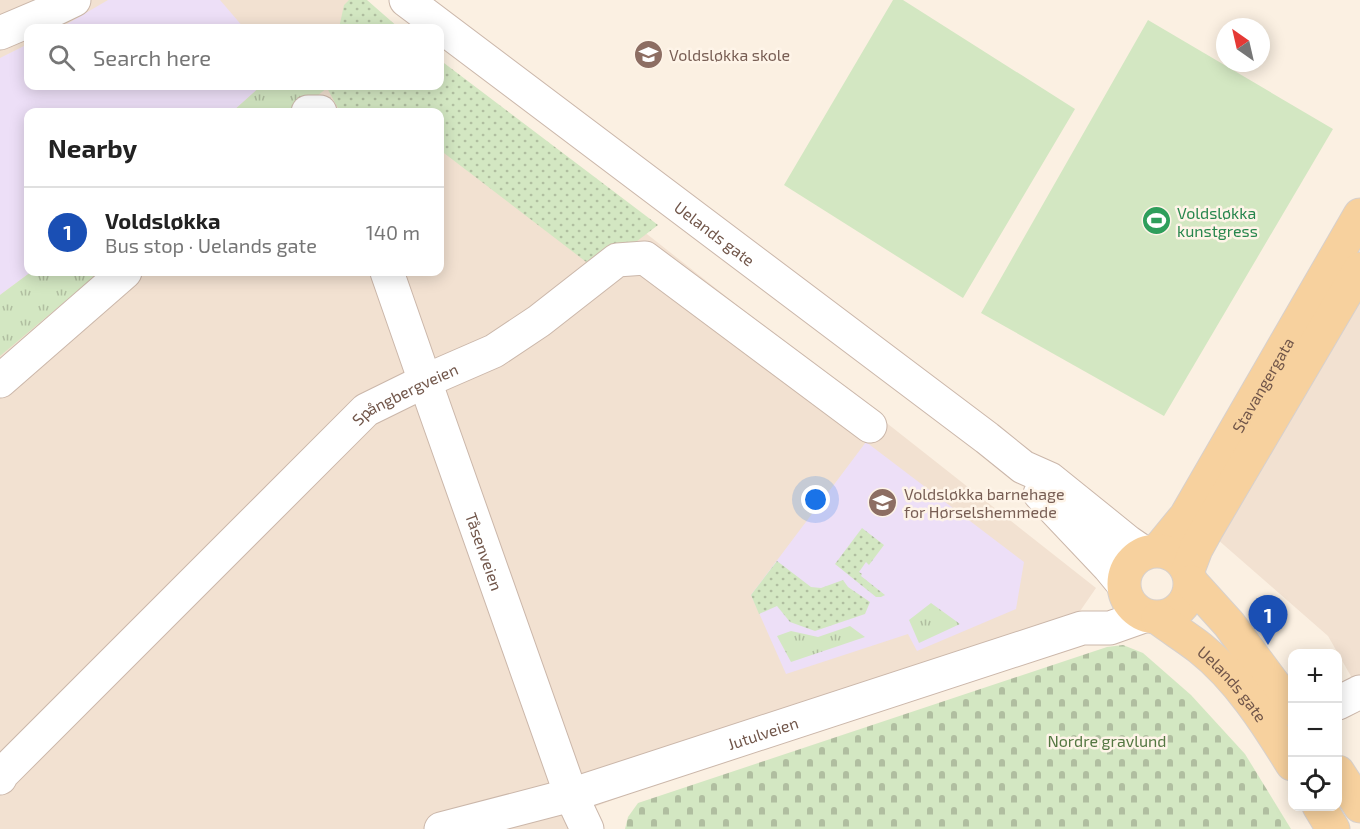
<!DOCTYPE html>
<meta charset="utf-8">
<style>
body{margin:0;font-family:"Exo 2",sans-serif;background:#f2f2f2;color:#222}
.controls{position:absolute;right:18px;bottom:18px;display:grid;overflow:hidden;border-radius:12px;box-shadow:0 3px 15px #0003}
.controls button{width:54px;height:54px;display:grid;place-items:center;padding:0;border:0;border-bottom:2px solid #e0e0e0;background:#fff;color:#222;font:30px sans-serif}
.compass{position:absolute;left:1216px;top:18px;width:54px;height:54px;border-radius:50%;background:#fff;box-shadow:0 3px 15px #0003;rotate:326deg}
.you{position:absolute;left:816px;top:500px;width:21px;height:21px;margin:-15px;border:4px solid #fff;border-radius:50%;background:#1a73e8;box-shadow:0 0 0 9px #1a73e833}
.badge{display:grid;place-items:center;width:39px;height:39px;border-radius:50%;background:#d93025;color:#fff;font-size:20px;font-weight:700}
.pin{position:absolute;translate:-50% -50px;filter:drop-shadow(0 2px 3px #0008)}
.pin::after{content:'';position:absolute;top:32px;width:21px;height:18px;background:inherit;clip-path:polygon(0 0,100% 0,50% 100%)}
.list{margin:0;padding:0;list-style:none}
h2{display:flex;justify-content:space-between;align-items:center;height:78px;margin:0;padding:0 24px;font-size:26px}
h2 small{font-size:20px;font-weight:400;color:#767676}
.list li{display:grid;grid-template-columns:39px 1fr auto;gap:18px;align-items:center;box-sizing:border-box;height:90px;padding:0 24px;border-top:2px solid #e0e0e0}
.list b{display:block;font-size:22px;white-space:nowrap}
.list p{margin:0;font-size:20px;white-space:nowrap;color:#767676}
.list em{font-size:20px;font-style:normal;color:#767676}
.icon{flex:none;width:33px;height:33px;fill:none;stroke:currentColor;stroke-width:2;stroke-linecap:round;stroke-linejoin:round}
.map{position:relative;flex:none;width:1360px;height:829px;overflow:hidden}
.search{position:absolute;background:#fff;box-shadow:0 3px 15px #0003;left:24px;top:24px;width:420px;height:66px;display:flex;align-items:center;gap:15px;box-sizing:border-box;padding:0 21px;border-radius:12px;color:#767676;font-size:22px}
.panel{position:absolute;background:#fff;box-shadow:0 3px 15px #0003;left:24px;top:108px;width:420px;height:168px;border-radius:12px}
.map>svg:first-child{display:block}
.residential{fill:#f2e1d1;fill-rule:evenodd}
.education{fill:#eddff7}
.grass{fill:url(#grass-dots)}
.cemetery{fill:url(#cemetery-stones)}
.park{fill:url(#park-tufts)}
.pitch{fill:#d3e7c2}
.lines{fill:none;stroke-linecap:round;stroke-linejoin:round}
.minor-casing{stroke:#cbb7aa;stroke-width:35}
.major-casing{stroke:#d7d0cc;stroke-width:35}
.minor{stroke:#fff;stroke-width:33}
.major{stroke:#f7d19e;stroke-width:33}
.labels{text-anchor:middle;dominant-baseline:central;stroke-width:5;stroke-linejoin:round;paint-order:stroke}
.education-label{font-size:16px;fill:#785e54;stroke:#fef4e8;text-anchor:start}
.leisure-label{font-size:16px;fill:#27864d;stroke:#fef4e8;text-anchor:start}
.street-label{font-size:16px;fill:#71564a;stroke:#fef4e8}
.park-label{font-size:16px;fill:#547742;stroke:#fef4e8}
</style>
<div class="map">
<svg width="1360" height="829" viewBox="0 0 1360 829">
<defs>
<pattern id="grass-dots" width="8" height="8" patternUnits="userSpaceOnUse" patternTransform="scale(1.5)"><rect width="8" height="8" fill="#d3e7c2"/><path d="M2 2h.1M6 6h.1" fill="none" stroke="#b0bea0" stroke-width="1.8" stroke-linecap="round"/></pattern>
<pattern id="cemetery-stones" width="16" height="16" patternUnits="userSpaceOnUse" patternTransform="scale(1.5)"><rect width="16" height="16" fill="#d3e7c2"/><path d="M2 7V4a2 2 0 0 1 4 0v3zM10 15v-3a2 2 0 0 1 4 0v3z" fill="#b0bea0"/></pattern>
<pattern id="park-tufts" width="24" height="20" patternUnits="userSpaceOnUse" patternTransform="scale(1.5)"><rect width="24" height="20" fill="#d3e7c2"/><path d="M3 7l-1-3M5 7V3M7 7l1-3M15 17l-1-3M17 17v-4M19 17l1-3" fill="none" stroke="#b0bea0"/></pattern>
</defs>
<rect width="100%" height="100%" fill="#fbf0e2"/>
<path class="residential" d="M0,0H353L386,28H28V86H440V71L1096,588L1067,630L578,813L584,829H0ZM28,112H440V272H28Z
M1360,282V692L1328,636L1217,539Z"/>
<path class="education" d="M108,0H220L244,28H60Z
M28,44V86H261L232,112H28V272H31L0,295V58Z
M866,442L1024,562L1016,609L917,651L908,634L786,674L751,595Z"/>
<path class="grass" d="M349,0H367L399,28H339L344,5Z
M440,60L658,225L598,271L440,150V112H340L327,88L328,86H440Z
M862,528L884,545L869,565L866,562L859,572L862,574L861,576L885,595L881,597H876L835,564Z
M777,561L811,587L821,588L843,580L848,587L870,602L865,614L815,631L790,622L777,606L759,614L751,595Z"/>
<path class="cemetery" d="M1123,645L1143,653L1191,695L1245,754L1291,829H625L628,817L638,803L1107,647Z"/>
<path class="park" d="M261,86H328L327,88L297,112H232Z
M31,272H100L0,356V295Z
M931,603L960,624L919,643L909,620Z
M850,626L865,637L791,662L777,636L791,631L818,637Z"/>
<path class="pitch" d="M893,0H903L1075,109L963,298L784,185Z
M1148,20L1333,129L1164,416L981,313Z"/>
<g class="lines">
<defs>
<g id="minor">
<path id="s1" d="M406,0L987,438L1023,467L1050,479L1128,542L1144,553"/>
<path d="M0,33L47,13L74,0"/>
<path d="M308,112H320"/>
<path id="s2" d="M387,272L434,407L571,795L587,829"/>
<path d="M0,381L125,272"/>
<path d="M1040,494L1109,567L1123,584"/>
<path d="M1338,703L1360,692"/>
<path id="s3" d="M0,778L2,774L366,410L425,381L494,351L539,321L617,260L645,258L870,426"/>
<path id="s4" d="M441,829L571,795L1082,628H1110L1144,616"/>
</g>
<g id="major">
<path id="s5" d="M1158,550L1186,516L1360,215"/>
<circle cx="1157" cy="584" r="33"/>
<path d="M1188,570L1196,549L1207,529L1360,269"/>
<path d="M1191,582L1229,624L1292,709"/>
<path id="s6" d="M1158,618C1171,628 1186,637 1200,648C1238,678 1267,723 1292,764"/>
<path d="M1338,772L1360,806"/>
<path d="M1319,806L1333,829"/>
</g>
</defs>
<use href="#minor" class="minor-casing"/>
<use href="#major" class="major-casing"/>
<use href="#minor" class="minor"/>
<use href="#major" class="major"/>
</g>
<defs>
<symbol id="school-disc" viewBox="-11 -11 22 22"><circle r="9.5" fill="#8d6e63" stroke="#fef4e8"/><path d="M0-5L7-2L0 1L-7-2ZM-4 1L0 2.5L4 1V4Q0 6-4 4Z" fill="#fff"/></symbol>
<symbol id="stadium-disc" viewBox="-11 -11 22 22"><circle r="9.5" fill="#2e9e5b" stroke="#fef4e8"/><path d="M0-5a6.5 5 0 1 0 0 10a6.5 5 0 1 0 0-10ZM-3.5-1.8h7v3.6h-7Z" fill="#fff"/></symbol>
</defs>
<g fill-rule="evenodd">
<use href="#school-disc" x="632" y="38" width="33" height="33"/>
<use href="#stadium-disc" x="1140" y="204" width="33" height="33"/>
<use href="#school-disc" x="866" y="486" width="33" height="33"/>
</g>
<g class="labels">
<g class="education-label">
<text x="669" y="54">Voldsløkka skole</text>
<text x="904" y="493">Voldsløkka barnehage<tspan x="904" dy="18">for Hørselshemmede</tspan></text>
</g>
<g class="leisure-label">
<text x="1177" y="212">Voldsløkka<tspan x="1177" dy="18">kunstgress</tspan></text>
</g>
<g class="street-label">
<text stroke="none"><textPath href="#s1" startOffset="387">Uelands gate</textPath></text>
<text stroke="none"><textPath href="#s5" startOffset="196">Stavangergata</textPath></text>
<text stroke="none"><textPath href="#s3" startOffset="561">Spångbergveien</textPath></text>
<text stroke="none"><textPath href="#s2" startOffset="296">Tåsenveien</textPath></text>
<text stroke="none"><textPath href="#s6" startOffset="100">Uelands gate</textPath></text>
<text stroke="none"><textPath href="#s4" startOffset="336">Jutulveien</textPath></text>
</g>
<g class="park-label">
<text x="1107" y="740">Nordre gravlund</text>
</g>
</g>
</svg>
<div class="controls">
<button>+</button>
<button>−</button>
<button><svg class="icon" aria-label="locate" viewBox="0 0 24 24"><circle cx="12" cy="12" r="6"/><path d="M12 2v4M12 18v4M2 12h4M18 12h4"/></svg></button>
</div>
<svg class="compass" viewBox="-18 -18 36 36"><path d="M0-13l5 13h-10z" fill="#e53935"/><path d="M0 13l5-13h-10z" fill="#767676"/></svg>
<div class="you"></div>
<div class="pin badge" style="left:1268px;top:645px;background:#1a4fb4">1</div>
<div class="search"><svg class="icon" aria-label="search" viewBox="0 0 24 24"><circle cx="10" cy="10" r="6"/><path d="M15 15l6 6"/></svg>Search here</div>
<section class="panel">
<h2>Nearby<small></small></h2>
<ul class="list">
<li><span class="badge" style="background:#1a4fb4">1</span><div><b>Voldsløkka</b><p>Bus stop · Uelands gate</p></div><em>140 m</em></li>
</ul>
</section>
</div>
